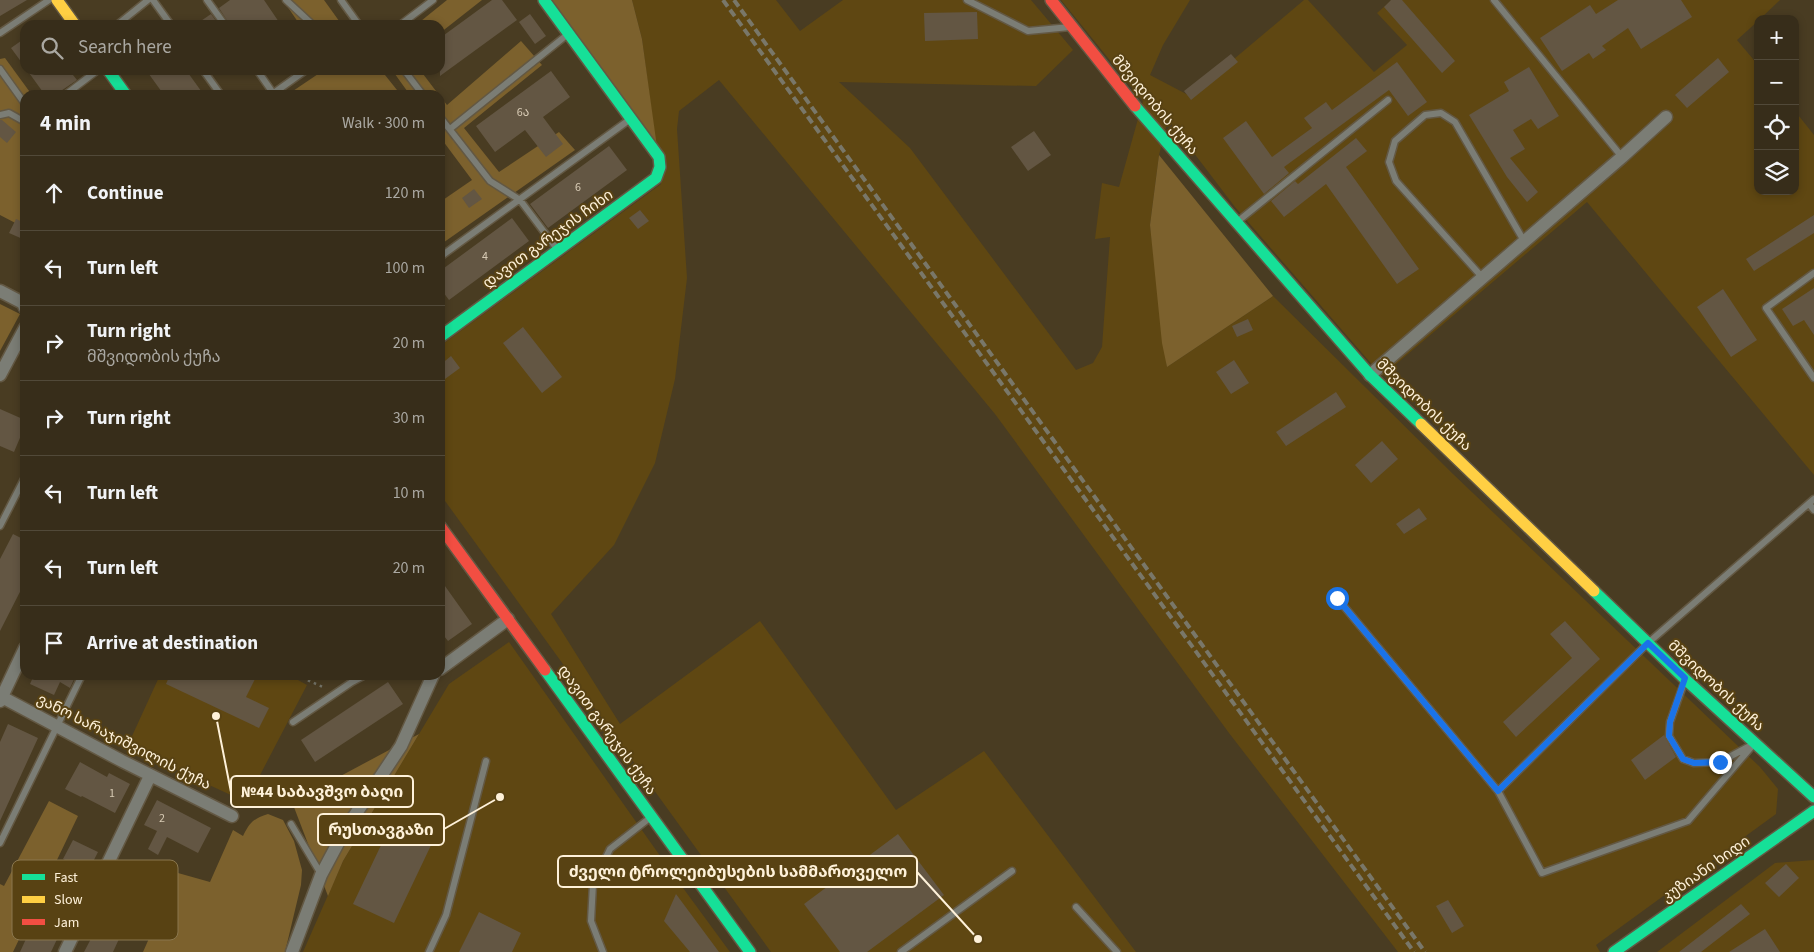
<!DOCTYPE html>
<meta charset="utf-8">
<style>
body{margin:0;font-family:"Source Sans 3","Noto Sans Georgian",sans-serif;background:#423927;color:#f1f3f6}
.controls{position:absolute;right:15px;top:15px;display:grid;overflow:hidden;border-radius:10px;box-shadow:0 2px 8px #0003}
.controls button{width:45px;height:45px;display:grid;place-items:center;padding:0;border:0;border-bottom:1px solid #514939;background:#372d1a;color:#f1f3f6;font:25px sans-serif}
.stop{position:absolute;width:15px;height:15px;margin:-11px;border:4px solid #1a73e8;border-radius:50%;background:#fff}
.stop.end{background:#1a73e8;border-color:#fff;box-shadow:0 1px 5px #0008}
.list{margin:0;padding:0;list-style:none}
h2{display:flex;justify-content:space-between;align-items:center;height:65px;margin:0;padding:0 20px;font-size:21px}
h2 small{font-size:16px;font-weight:400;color:#aaa8a2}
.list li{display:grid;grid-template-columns:32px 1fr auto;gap:15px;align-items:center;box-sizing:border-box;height:75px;padding:0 20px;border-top:1px solid #514939}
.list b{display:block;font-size:19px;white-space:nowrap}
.list p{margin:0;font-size:16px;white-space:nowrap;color:#aaa8a2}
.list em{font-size:16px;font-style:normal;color:#aaa8a2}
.icon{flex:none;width:28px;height:28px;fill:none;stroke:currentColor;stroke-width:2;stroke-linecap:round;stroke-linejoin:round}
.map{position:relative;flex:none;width:1814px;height:952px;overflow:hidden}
.search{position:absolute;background:#372d1a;box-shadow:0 2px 8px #0003;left:20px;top:20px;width:425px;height:55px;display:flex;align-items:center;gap:12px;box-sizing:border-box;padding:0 18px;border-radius:15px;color:#aaa8a2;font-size:19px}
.panel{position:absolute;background:#372d1a;box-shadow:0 2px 8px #0003;left:20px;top:90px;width:425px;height:590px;border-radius:15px}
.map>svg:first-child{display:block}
.built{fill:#5f4712}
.green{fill:#7c612d}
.building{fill:#635643}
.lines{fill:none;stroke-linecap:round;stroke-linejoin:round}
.lane-casing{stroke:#635843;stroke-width:9}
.street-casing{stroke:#635843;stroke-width:15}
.fast-casing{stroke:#635843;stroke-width:14}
.slow-casing{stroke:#635843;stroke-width:14}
.jam-casing{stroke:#635843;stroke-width:14}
.path{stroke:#757468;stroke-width:2.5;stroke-dasharray:2.5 4;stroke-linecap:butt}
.lane{stroke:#7b7d75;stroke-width:6}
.street{stroke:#7b7d75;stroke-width:12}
.fast{stroke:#16e098;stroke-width:11}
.slow{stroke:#ffcf43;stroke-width:11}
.jam{stroke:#f24e42;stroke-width:11}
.rail{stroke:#797769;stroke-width:4;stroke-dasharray:8 4;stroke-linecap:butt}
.route{stroke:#1a73e8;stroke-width:6}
.labels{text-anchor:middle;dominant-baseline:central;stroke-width:4;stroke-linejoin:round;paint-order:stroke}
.number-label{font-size:12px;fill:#d7cab4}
.street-label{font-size:15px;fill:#fef1d9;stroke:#584213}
.key{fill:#584213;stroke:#8a774e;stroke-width:1}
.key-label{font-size:14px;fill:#fef1d9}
.leader{fill:none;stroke:#fef1d9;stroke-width:2}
.callout-dot{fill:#fef1d9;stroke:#584213;stroke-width:2}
.callout{fill:#584213;stroke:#fef1d9;stroke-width:2}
.callout-label{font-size:16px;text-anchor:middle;font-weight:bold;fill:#fef1d9}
</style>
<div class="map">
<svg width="1814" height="952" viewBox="0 0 1814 952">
<rect width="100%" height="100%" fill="#493c22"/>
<path class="built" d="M632,0H776L800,31L843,0H1031L1073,50L1036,86L839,82L910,148L1076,370L1093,363L1102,347L1110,237L1095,239L1102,183L1119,187L1143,101L1061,0H1190L1163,45L1150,75L1190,96L1304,0H1308L1374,72L1407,45L1377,13L1392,0H1780L1760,19H1758V21L1737,40L1758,65V191H1795V111L1814,135V475L1587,202L1382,376L1235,207L1168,119L1159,155L1150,225L1167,367L1273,296L1453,474L1760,767L1778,789L1776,814L1596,945L1600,952H1398L1229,733L995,414L719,80L679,111L677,129L687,278L675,379L655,463L614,545L551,614L620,724L760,621L896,810L984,751L1136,952H771L440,494V346L661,184L642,39Z
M509,642L675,877L730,952H303L343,861L449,684Z
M160,675H289L307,685L246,802L127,747Z
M1814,860V952H1657L1775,863Z"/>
<path class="green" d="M283,0H324L342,25H300Z
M447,0H482L440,33V25H416Z
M552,0H632L642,39L657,147Z
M521,41L542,65L464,128L499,172L559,132L575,150L440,245V202L472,180L440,137V96L447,105Z
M5,58L32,95H25V228L0,215V59Z
M324,70H381L401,95H287Z
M392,70H420L439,95H410Z
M1159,155L1273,296L1167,367L1162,343L1150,225Z
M0,304L20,314L0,351Z
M419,734L343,861L328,896L292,802Z
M49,801L78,816L13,952H0V884L4,886Z
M268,814L283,820L294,841L302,870L301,885L285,952H143L178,873L210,882L233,830L243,836C250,822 253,819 268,814Z"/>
<path class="building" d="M0,0H27L0,16Z
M230,0H264L281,25H230L219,8Z
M492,0H502L517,20L440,76V38Z
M1391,0H1402L1455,61L1442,73L1384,7Z
M1618,0H1681L1692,17L1641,49L1628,28L1602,46L1606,50L1593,59L1589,53L1562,71L1540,38L1590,5L1596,14Z
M977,12L978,39L925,41L924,13Z
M211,14L219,25H195Z
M530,14L546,36L535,44L519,22Z
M25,38V67L11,48Z
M1231,54L1238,62L1191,100L1184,91Z
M1718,58L1729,72L1687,108L1675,95Z
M1397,62L1427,102L1408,116L1389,90L1284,167L1289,173L1264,194L1223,138L1246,121L1272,157L1312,128L1304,118L1326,102L1332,110Z
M1529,67L1559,116L1538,129L1531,119L1513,130L1525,149L1510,158L1538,192L1527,202L1507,177L1469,115L1509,91L1504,82Z
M27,70H69L77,80L55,95H45Z
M146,70H186L204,95H164Z
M551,71L570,97L543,117L563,144L546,157L525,130L495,152L476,126Z
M0,120H2L16,132L7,143L0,137Z
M1034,131L1051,155L1028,171L1011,147Z
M1356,138L1367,151L1346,167L1419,269L1397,284L1326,184L1284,217L1271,201L1295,181L1298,184Z
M609,146L627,170L548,228L530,204Z
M474,189L482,199L469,208L462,198Z
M640,210L649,221L638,229L629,218Z
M1814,215V233L1754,271L1746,259Z
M512,218L529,241L449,300L440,288V271Z
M16,219L25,223V240L9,233Z
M1814,288V335L1804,320L1793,326L1782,309Z
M1723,289L1757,340L1731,357L1697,307Z
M1248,319L1253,330L1237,337L1232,326Z
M523,327L562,377L542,393L503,343Z
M451,356L460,368L445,379L440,373V365Z
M1234,360L1249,383L1231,394L1216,372Z
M1336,392L1346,407L1286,446L1276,432Z
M0,409L25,420V426L14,452L0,446Z
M1382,441L1398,459L1371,483L1355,465Z
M1419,508L1427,519L1404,534L1396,524Z
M13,534L25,540V582L0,631V559Z
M440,579L472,624L448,641L440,631Z
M1565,621L1600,659L1516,737L1503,722L1572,658L1550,634Z
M34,675H76L70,688L60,682L54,695L30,684Z
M170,675H257L246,697L269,708L259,728L166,684Z
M388,682L403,704L315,762L301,740Z
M8,724L38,738L0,821V742Z
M1664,735L1676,757L1645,780L1631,760Z
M80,762L107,777L109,773L130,784L115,813L82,796L81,797L65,789Z
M157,800L211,828L198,853L167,837L158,855L148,849L157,831L144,825Z
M393,820L434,839L394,923L353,904Z
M898,834L944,895L867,952H840L804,904Z
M73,840L98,852L65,917L67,918L51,952H20L41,906L44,907L67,861L63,859Z
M128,864L155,877L137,914L139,915L131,932L124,928L113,952H84L94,933L97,934L121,884L119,883Z
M1786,864L1799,878L1779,897L1765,883Z
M676,894L719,952H690L664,921Z
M1448,900L1464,926L1452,933L1436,906Z
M1741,904L1750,914L1701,952H1679Z
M479,912L521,933L512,952H459Z
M1765,929L1780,952H1729Z"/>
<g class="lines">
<defs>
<path id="lane" d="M153,0L171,25
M207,0L225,25
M286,0L313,25
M341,0L359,25
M967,0L1028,31L1070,27
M1494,0L1622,157
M117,25L148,0
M400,25L433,0
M0,33L49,0
M0,69L25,104
M203,70L221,95
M257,70L273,93
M404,70L423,95
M65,95L98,70
M271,95L306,70
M0,115L9,113L25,122
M440,117L490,181L520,200L557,249
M450,129L568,34
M1237,222L1388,100
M440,257L629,120
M1814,273L1766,308L1814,378
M1482,277L1396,181L1389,162L1395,141L1425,115L1441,113L1455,122L1524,241
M1809,504L1814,510
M0,526L25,477
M1337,598L1498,791
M1685,680L1670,722L1669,736L1683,759L1694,763L1720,762L1748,747
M293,722L352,682L365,675
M1753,745L1688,821L1542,873L1498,791L1648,643L1814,499
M291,824L321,874
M0,843L82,675
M1076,907L1117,952
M429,952L446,915L486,761
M603,952L591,921L593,884L610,849L651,817
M901,952L1012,871"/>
<path id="street" d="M0,291L23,303L25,308
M0,375L25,328
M1370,375L1622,157L1666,117
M440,669L508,619
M0,696L122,761L232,816
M0,701L25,648
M65,952L150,776
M292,952L321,875L345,830L401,746L433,675"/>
<path id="fast" d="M108,70L126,95
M1135,106L1370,375L1421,424
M440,337L656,178L660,167L659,157L544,0
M1594,591L1685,679L1814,797
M545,670L750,952
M1614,952L1814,811"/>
<path id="slow" d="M57,0L75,25
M1421,424L1594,591"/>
<path id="jam" d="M1051,0L1135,106
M440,526L545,670"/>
</defs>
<use href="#lane" class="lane-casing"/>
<use href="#street" class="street-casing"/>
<use href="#fast" class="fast-casing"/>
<use href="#slow" class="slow-casing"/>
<use href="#jam" class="jam-casing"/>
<path class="path" d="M296,675L325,688"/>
<use href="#lane" class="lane"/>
<use href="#street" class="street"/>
<use href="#fast" class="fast"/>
<use href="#slow" class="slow"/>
<use href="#jam" class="jam"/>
<path class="rail" d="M723,0L1414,952
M734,0L1425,952"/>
</g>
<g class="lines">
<path class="route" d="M1337,598L1498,791L1648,643L1685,678L1670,722L1669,736L1683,759L1694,763L1720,762"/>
</g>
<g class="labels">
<g class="number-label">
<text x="523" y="112">6ა</text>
<text x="578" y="187">6</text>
<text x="485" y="256">4</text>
<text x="112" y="793">1</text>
<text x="162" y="818">2</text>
</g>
<g class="street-label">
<text transform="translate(1155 105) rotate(50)">მშვიდობის ქუჩა</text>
<text transform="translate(548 239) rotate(-36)">დავით გარეჯის ჩიხი</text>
<text transform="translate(1424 405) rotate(44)">მშვიდობის ქუჩა</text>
<text transform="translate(1716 686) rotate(43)">მშვიდობის ქუჩა</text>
<text transform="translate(607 730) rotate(54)">დავით გარეჯის ქუჩა</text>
<text transform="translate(124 742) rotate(27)">ვანო სარაჯიშვილის ქუჩა</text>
<text transform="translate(1706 869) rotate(-35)">კუზიანი ხიდი</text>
</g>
</g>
<rect x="12" y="860" width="166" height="80" rx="8" class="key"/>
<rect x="22" y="874" width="23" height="6" fill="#16e098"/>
<rect x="22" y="896" width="23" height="7" fill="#ffcf43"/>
<rect x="22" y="919" width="23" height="6" fill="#f24e42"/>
<g class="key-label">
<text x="54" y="882">Fast</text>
<text x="54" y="904">Slow</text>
<text x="54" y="927">Jam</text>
</g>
<path class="leader" d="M216 716L231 792M500 797L444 829M978 939L917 872"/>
<g class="callout-dot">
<circle cx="216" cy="716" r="5"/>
<circle cx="500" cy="797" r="5"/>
<circle cx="978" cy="939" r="5"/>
</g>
<g class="callout">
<rect x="231" y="776" width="182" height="31" rx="5"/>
<rect x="318" y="814" width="126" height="31" rx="5"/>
<rect x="558" y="856" width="359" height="31" rx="5"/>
</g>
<g class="callout-label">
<text x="322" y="797">№44 საბავშვო ბაღი</text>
<text x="381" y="835">რუსთავგაზი</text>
<text x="738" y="877">ძველი ტროლეიბუსების სამმართველო</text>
</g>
</svg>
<div class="controls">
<button>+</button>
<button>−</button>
<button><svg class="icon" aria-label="locate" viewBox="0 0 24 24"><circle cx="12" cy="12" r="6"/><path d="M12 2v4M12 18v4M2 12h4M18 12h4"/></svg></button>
<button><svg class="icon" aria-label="layers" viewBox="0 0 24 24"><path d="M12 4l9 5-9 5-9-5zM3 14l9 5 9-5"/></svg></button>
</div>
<div class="stop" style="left:1337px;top:598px"></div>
<div class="stop end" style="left:1720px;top:762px"></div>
<div class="search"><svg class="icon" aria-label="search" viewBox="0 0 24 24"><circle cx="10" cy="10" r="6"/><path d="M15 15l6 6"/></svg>Search here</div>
<section class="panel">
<h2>4 min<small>Walk · 300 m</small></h2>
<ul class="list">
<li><svg class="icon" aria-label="ahead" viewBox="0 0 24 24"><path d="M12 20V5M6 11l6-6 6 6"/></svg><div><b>Continue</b></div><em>120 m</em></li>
<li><svg class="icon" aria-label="left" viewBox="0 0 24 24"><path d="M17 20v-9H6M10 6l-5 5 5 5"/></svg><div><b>Turn left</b></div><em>100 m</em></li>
<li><svg class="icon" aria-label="right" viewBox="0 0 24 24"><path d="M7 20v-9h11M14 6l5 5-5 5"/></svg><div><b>Turn right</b><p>მშვიდობის ქუჩა</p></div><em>20 m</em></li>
<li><svg class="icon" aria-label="right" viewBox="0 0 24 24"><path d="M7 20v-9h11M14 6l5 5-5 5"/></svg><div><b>Turn right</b></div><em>30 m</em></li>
<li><svg class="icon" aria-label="left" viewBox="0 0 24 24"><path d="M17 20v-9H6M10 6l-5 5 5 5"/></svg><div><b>Turn left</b></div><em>10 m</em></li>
<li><svg class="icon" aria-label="left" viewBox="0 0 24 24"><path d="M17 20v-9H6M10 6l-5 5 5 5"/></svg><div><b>Turn left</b></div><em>20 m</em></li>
<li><svg class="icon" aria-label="arrive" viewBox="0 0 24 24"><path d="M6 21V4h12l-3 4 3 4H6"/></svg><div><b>Arrive at destination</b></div></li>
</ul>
</section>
</div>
